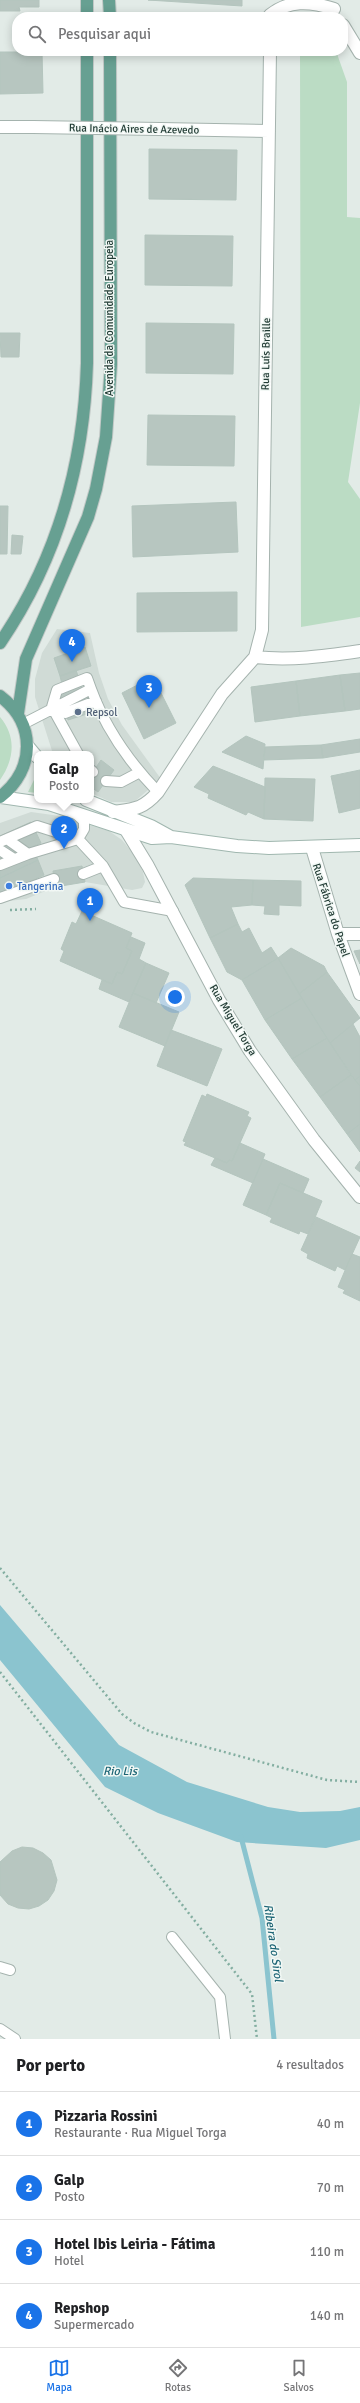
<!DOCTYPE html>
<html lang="pt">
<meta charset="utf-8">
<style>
body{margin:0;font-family:Signika,sans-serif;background:#f6f6f6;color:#202124}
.you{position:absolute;left:175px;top:997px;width:14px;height:14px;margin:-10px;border:3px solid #fff;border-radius:50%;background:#1a73e8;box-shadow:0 0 0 6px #1a73e833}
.badge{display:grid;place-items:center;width:26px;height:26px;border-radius:50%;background:#1a73e8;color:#fff;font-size:13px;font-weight:700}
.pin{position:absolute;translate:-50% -33px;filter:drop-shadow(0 1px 2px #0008)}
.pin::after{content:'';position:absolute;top:21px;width:14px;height:12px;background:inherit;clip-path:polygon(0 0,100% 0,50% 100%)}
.popup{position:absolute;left:34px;top:751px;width:60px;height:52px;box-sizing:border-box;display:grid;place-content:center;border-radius:8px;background:#fff;filter:drop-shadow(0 1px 3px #0005);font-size:13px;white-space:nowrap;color:#757577}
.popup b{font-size:15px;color:#202124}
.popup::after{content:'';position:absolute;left:50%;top:100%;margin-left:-8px;border:8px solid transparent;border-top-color:#fff}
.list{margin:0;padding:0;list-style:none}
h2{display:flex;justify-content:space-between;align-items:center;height:52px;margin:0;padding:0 16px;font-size:17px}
h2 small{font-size:13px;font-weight:400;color:#757577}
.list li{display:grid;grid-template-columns:26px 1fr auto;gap:12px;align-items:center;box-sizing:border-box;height:64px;padding:0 16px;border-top:1px solid #e0e0e0}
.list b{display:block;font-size:15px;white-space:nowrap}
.list p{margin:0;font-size:13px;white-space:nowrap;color:#757577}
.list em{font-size:13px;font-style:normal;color:#757577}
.icon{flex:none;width:22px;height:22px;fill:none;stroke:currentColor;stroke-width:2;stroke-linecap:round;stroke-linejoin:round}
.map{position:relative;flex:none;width:360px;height:2039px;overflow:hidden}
.search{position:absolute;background:#fff;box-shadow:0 2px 10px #0003;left:12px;right:12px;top:12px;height:44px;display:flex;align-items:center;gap:10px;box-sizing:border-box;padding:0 14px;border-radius:16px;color:#757577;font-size:15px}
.sheet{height:308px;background:#fff}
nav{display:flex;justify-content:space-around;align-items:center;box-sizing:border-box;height:56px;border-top:1px solid #e0e0e0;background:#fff;font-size:11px;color:#757577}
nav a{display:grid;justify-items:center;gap:2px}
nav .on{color:#1a73e8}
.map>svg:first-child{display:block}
.built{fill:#d0dbd6}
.green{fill:#bbdcc4}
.water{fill:#8bc4cf}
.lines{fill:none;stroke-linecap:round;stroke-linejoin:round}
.stream{stroke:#8bc4cf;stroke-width:5}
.building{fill:#b7c6c0;stroke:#b4c5be}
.service-casing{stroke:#a5b3ae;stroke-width:12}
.minor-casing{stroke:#a5b3ae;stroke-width:14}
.secondary-casing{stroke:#a0b7af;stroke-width:14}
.primary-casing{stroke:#c1c8c6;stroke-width:14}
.path{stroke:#83aea1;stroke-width:2.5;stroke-dasharray:2 3;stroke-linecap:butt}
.service{stroke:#fff;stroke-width:10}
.minor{stroke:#fff;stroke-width:12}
.secondary{stroke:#fff;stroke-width:12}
.primary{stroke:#67a092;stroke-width:12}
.minor-bridge-casing{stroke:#a5b3ae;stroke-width:14;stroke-linecap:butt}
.minor-bridge{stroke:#fff;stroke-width:12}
.service-dot{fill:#5c6f8a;stroke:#f2f8f5;stroke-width:1.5}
.shop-dot{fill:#3f7fe0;stroke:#f2f8f5;stroke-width:1.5}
.labels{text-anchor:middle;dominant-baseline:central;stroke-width:3;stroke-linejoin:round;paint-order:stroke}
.street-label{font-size:11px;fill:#223c35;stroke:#f2f8f5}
.service-label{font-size:11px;fill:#4e5e75;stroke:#f2f8f5;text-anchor:start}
.shop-label{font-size:11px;fill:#366cbe;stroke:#f2f8f5;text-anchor:start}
.water-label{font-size:12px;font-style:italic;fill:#1e6676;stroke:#f2f8f5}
</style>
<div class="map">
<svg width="360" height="2039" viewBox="0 0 360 2039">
<rect width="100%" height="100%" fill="#e2ebe7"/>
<path class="built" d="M57,629L90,633L99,673L108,699L122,725L161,779L134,802H111L91,793V754H53L35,697V679L42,653Z
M31,812L60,816L109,831L122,840L136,857L143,872L145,882L142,888L132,890L85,882L55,887L26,899L0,902V823Z"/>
<path class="green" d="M300,51H336L347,82V217L360,218V403L348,482L360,499V617L301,627Z
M0,717C17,737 14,760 0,780Z
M37,774V793L28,792Z"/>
<path class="water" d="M0,1605L119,1745L187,1782L268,1807L300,1812L340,1811L360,1807V1840L326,1848L237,1842L158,1813L105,1787L0,1660Z"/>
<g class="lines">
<path class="stream" d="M241,1837L262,1918L274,2039"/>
</g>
<path class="building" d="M0,0H39V7H19L20,11H0Z
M148,0H242V6Z
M0,52H42L43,93L0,94Z
M149,149L237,150L236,200L149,199Z
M145,235L233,236L232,286L145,285Z
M146,323L234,324L233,374L146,373Z
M0,333H20L19,357H1Z
M148,415L235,416L234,466L147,465Z
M236,502L238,552L133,557L132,506Z
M0,506H8L7,554H0Z
M12,535L23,536L21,554H11Z
M237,592V631L137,632V593Z
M85,647L91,666L60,676L54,658Z
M76,670L90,713L68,720L57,686L62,684L60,676Z
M360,673V709L345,711L340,675Z
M340,675L345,711L300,716L296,681Z
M153,677L176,723L144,739L122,693Z
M296,681L300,716L255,722L251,687Z
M246,736L265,744L263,769L222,752Z
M360,739V752L323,758L321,745Z
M321,745L323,758L264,760L265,747Z
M101,760L114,770L98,792L91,787V775Z
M213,766L265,787L264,819L248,812L246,815L208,798L209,794L194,787Z
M360,770V808L339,813L331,776Z
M265,778L315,779L313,821L264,819Z
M31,822L41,843L32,847L38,860L0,878V836Z
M38,860L44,875L0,895V878Z
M82,866L85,882L55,887L53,871Z
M193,878L253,880L252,905L231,907L238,924L210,938L185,885Z
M253,880L301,881V906L279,905V915L264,914L265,906L252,905Z
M82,911L132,933L126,948L132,951L122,974L117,972L112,984L60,961L64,951L61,949L72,922L76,924Z
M238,924L242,932L249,928L262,953L271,947L278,958L242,980L227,972L210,938Z
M131,937L145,943L139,959L146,963L129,1002L99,989L102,980L112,984L117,972L122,974L132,951L126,948Z
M291,948L324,966L327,972L299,994L278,958Z
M360,950V964L354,951Z
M278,958L302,998L265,1020L242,980Z
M146,963L169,973L156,1003L133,993Z
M327,972L360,1018L330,1043L299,994Z
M133,993L179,1012L165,1046L119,1027Z
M302,998L327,1038L292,1059L265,1020Z
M353,1024L360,1037V1076L355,1080L330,1043Z
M171,1030L222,1049L207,1086L157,1066Z
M327,1038L351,1075L320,1097L292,1059Z
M351,1075L360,1086V1124L347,1134L320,1097Z
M360,1076V1086L355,1080Z
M207,1094L249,1112L247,1116L251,1118L232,1161L229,1160L227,1163L184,1145L186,1142L183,1141L202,1095L206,1097Z
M360,1124V1152L347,1134Z
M240,1143L265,1154L253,1183L211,1165L215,1158L227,1163L229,1160L232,1161Z
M263,1159L309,1179L303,1193L280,1183L266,1215L243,1205Z
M360,1161V1172L355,1168Z
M280,1183L322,1201L308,1234L300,1231L299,1234L270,1222L272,1218L266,1215Z
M316,1217L360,1237L345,1270L337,1266L335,1271L307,1258L308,1254L301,1250Z
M352,1254L360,1257V1301L343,1293L345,1290L338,1287Z
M22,1847L33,1848L43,1853L51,1860L57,1880L54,1891L48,1900L39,1906L29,1909L18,1908L8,1904L0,1895V1862L12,1851Z"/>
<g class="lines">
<defs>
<path id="service" d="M52,707L65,713L96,701
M23,724L91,689C105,727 130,763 158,792
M78,754L52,707L57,690L87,678L91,689
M91,770L93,772
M106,781L121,782L140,772
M7,839L28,854
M0,842L37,826L78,839L103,866L124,902L173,911
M0,850L14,859
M0,865L28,854L78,839L84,829V821L75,813
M83,874L103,866
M0,898L54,879
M172,1937L220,1997L225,2039
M0,1967L10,1970
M0,2029L15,2039"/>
<path id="minor" d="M270,15C289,0 309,1 334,9
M343,25L360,53
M0,127H33
M160,129L269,131
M255,657C291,661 325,656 360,651
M113,812C135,809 143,809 158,792L222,694L255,657L262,630L270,51
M126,830L148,866L219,1000L250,1051L314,1140L360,1197
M312,848L338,934L360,994
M338,934H360"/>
<path id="secondary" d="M27,745L37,757
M0,797L49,804L152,838L171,837L237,846L269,848L360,845
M86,800L151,826L171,837"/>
<path id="primary" d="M87,0V17
M109,0L110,17
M0,643C58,558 84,464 87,363V51
M0,696C36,723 36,769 0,797
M18,713L26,659L88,517L96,489L106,437L111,364L110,51"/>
</defs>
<use href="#service" class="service-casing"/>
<use href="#minor" class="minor-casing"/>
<use href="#secondary" class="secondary-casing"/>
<use href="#primary" class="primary-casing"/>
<path class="path" d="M10,910L36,909
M0,1568L122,1714L134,1723L151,1732L327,1780L360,1782
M0,1672L252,1994L257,2039"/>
<use href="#service" class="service"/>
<use href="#minor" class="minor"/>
<use href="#secondary" class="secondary"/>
<use href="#primary" class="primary"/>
<defs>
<path id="minor-bridge" d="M33,127L160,129"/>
</defs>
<use href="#minor-bridge" class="minor-bridge-casing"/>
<use href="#minor-bridge" class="minor-bridge"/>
</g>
<circle class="service-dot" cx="78" cy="712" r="4"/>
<circle class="shop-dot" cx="9" cy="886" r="4"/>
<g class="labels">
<g class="street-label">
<text transform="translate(134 129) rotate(1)">Rua Inácio Aires de Azevedo</text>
<text transform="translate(109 318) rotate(-90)">Avenida da Comunidade Europeia</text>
<text transform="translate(266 354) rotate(-89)">Rua Luís Braille</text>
<text transform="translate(331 910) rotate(72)">Rua Fábrica do Papel</text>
<text transform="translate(233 1020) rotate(59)">Rua Miguel Torga</text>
</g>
<g class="service-label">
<text x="86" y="712">Repsol</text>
</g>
<g class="shop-label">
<text x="17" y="886">Tangerina</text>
</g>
<g class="water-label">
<text x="120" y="1771">Rio Lis</text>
<text transform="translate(273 1943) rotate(82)">Ribeira do Sirol</text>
</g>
</g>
</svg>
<div class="you"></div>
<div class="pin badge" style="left:90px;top:921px">1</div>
<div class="pin badge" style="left:64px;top:849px">2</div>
<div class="popup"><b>Galp</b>Posto</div>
<div class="pin badge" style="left:149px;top:708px">3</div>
<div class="pin badge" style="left:72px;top:662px">4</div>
<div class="search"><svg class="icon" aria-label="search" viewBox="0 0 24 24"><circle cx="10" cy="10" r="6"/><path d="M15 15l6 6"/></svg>Pesquisar aqui</div>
</div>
<section class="sheet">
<h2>Por perto<small>4 resultados</small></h2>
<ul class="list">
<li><span class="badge">1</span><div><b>Pizzaria Rossini</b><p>Restaurante · Rua Miguel Torga</p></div><em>40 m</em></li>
<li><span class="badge">2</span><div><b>Galp</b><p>Posto</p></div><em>70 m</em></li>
<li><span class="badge">3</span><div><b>Hotel Ibis Leiria - Fátima</b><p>Hotel</p></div><em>110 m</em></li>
<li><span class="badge">4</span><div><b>Repshop</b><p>Supermercado</p></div><em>140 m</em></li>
</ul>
</section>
<nav>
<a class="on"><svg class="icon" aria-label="map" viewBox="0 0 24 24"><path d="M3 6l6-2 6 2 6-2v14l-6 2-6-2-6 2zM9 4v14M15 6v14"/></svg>Mapa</a>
<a><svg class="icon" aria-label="directions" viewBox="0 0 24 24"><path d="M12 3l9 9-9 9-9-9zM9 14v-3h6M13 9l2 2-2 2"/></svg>Rotas</a>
<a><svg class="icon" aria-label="saved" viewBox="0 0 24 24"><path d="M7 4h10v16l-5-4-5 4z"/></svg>Salvos</a>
</nav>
